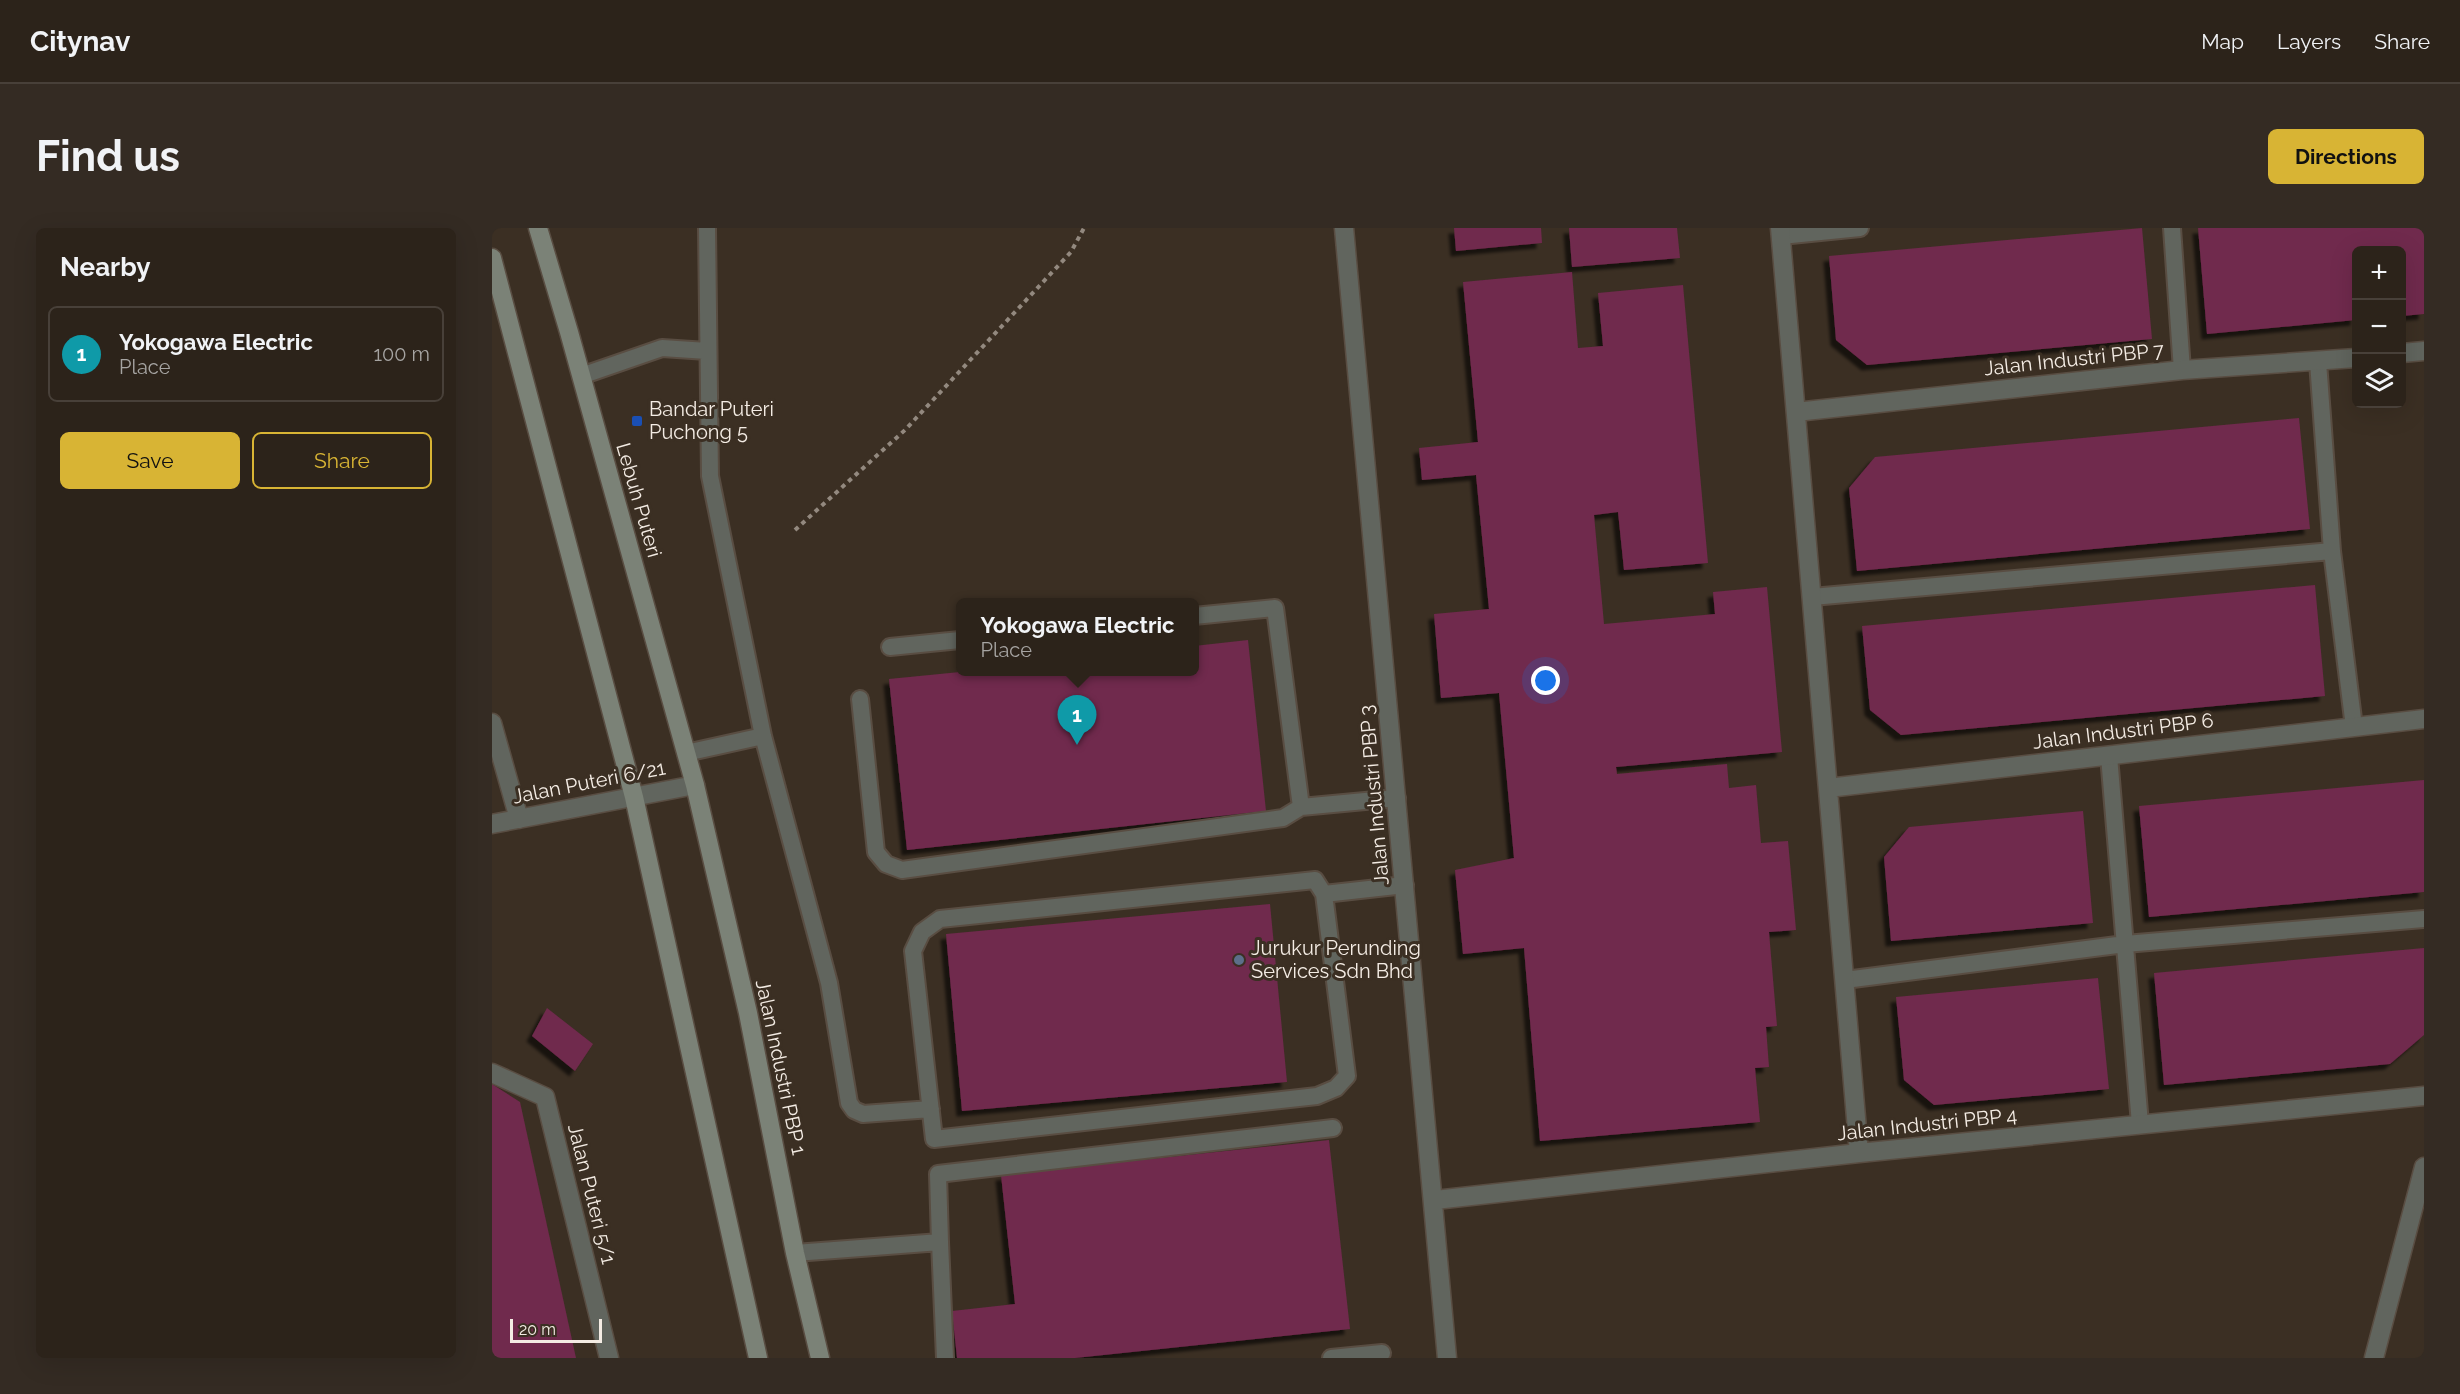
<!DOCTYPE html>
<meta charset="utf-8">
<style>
body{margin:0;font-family:Raleway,sans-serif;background:#342b23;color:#f1f3f6}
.controls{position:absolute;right:18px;top:18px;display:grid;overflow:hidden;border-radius:9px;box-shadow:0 6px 24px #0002}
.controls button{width:54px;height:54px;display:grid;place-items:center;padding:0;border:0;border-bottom:2px solid #484039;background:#2c231a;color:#f1f3f6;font:30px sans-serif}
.scale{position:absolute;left:18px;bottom:15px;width:92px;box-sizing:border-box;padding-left:6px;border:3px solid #f4ece4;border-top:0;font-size:16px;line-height:21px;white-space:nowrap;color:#f4ece4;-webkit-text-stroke:4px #3b2f23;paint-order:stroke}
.you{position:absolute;left:1054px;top:453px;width:21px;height:21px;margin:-15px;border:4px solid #fff;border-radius:50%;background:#1a73e8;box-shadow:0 0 0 9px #1a73e833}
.badge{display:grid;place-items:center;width:39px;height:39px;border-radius:50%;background:#d8b434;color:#fff;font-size:20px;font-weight:700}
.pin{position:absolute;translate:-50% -50px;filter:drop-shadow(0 2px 3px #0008)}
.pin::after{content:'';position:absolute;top:32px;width:21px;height:18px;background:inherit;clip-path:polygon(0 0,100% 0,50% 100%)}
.popup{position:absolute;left:464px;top:370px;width:243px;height:78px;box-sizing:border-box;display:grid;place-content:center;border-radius:9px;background:#2c231a;filter:drop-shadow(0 2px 4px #0005);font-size:20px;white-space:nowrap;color:#a6a4a2}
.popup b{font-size:22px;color:#f1f3f6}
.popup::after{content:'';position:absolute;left:50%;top:100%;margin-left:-12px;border:12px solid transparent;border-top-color:#2c231a}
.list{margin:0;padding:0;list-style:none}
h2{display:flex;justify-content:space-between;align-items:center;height:78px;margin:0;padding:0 24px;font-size:26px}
h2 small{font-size:20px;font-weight:400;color:#a6a4a2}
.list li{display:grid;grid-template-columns:39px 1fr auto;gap:18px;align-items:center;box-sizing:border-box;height:96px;margin:0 12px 12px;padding:0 12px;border:2px solid #484039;border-radius:9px}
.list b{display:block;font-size:22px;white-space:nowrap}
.list p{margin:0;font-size:20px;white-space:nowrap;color:#a6a4a2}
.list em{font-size:20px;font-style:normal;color:#a6a4a2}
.actions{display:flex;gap:12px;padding:18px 24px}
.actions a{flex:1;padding:14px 0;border:2px solid #d8b434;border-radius:9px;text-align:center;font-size:21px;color:#d8b434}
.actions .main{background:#d8b434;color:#111}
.icon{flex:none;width:33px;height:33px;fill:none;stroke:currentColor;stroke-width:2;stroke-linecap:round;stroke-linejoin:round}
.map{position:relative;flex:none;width:1932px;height:1130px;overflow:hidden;border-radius:9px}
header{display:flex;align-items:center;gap:36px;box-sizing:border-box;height:84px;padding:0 30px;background:#2c231a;border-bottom:2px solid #484039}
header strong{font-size:28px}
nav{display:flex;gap:33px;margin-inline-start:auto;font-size:21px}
.intro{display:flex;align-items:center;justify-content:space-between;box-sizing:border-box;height:144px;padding:0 36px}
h1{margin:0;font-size:42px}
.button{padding:15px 27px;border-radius:9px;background:#d8b434;color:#111;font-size:21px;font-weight:700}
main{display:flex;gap:36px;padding:0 36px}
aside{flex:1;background:#2c231a;border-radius:9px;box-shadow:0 6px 24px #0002}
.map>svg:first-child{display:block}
.building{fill:#70294d;filter:url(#shadow)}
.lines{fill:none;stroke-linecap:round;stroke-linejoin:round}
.lane-casing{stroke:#594d42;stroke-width:20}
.street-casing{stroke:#594d42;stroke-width:21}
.secondary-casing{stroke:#594d42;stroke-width:21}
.path{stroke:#93897f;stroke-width:4;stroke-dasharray:4.5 4.5;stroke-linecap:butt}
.lane{stroke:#61655e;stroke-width:16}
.street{stroke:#61655e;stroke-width:18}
.secondary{stroke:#7b8277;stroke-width:18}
.transit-dot{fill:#1a4fb4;stroke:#3b2f23;stroke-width:2}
.service-dot{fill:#5c6f8a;stroke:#3b2f23;stroke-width:2}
.labels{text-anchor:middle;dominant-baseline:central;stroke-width:6;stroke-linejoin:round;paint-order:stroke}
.street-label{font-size:20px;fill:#f4ece4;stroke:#3b2f23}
.poi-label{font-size:20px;fill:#f4ece4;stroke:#3b2f23;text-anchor:start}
</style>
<header>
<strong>Citynav</strong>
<nav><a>Map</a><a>Layers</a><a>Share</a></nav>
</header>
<div class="intro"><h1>Find us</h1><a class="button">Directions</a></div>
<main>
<aside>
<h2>Nearby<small></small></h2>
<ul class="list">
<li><span class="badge" style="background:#0f9aa8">1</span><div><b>Yokogawa Electric</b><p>Place</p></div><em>100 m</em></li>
</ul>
<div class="actions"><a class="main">Save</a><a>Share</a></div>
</aside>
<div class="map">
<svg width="1932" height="1130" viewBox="0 0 1932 1130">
<defs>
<filter id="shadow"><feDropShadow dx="-5.5" dy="5.5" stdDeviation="1.5" flood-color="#0009"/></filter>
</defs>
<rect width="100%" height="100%" fill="#3b2f23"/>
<path class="building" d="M962,0H1049L1050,15L964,23Z
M1077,0H1185L1188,30L1080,39Z
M1650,0L1660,111L1375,137L1344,112L1337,28Z
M1706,0H1932V86L1910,88V22H1864V92L1715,106Z
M1080,44L1086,120L1111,118L1106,65L1191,57L1216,335L1132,342L1126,284L1102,287L1112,396L1223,386L1221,364L1275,359L1290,524L1124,539L1125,546L1235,536L1237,560L1264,557L1269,615L1296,613L1304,702L1277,704L1285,798L1274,799L1277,839L1263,840L1268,894L1048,913L1032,720L971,726L963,642L1022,630L1007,465L949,470L942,386L997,381L984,247L930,252L927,220L986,214L971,54Z
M1807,190L1818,301L1365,343L1357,260L1383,229Z
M1823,357L1833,468L1409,507L1378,482L1370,398Z
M756,412L774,583L415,622L397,451L468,444H702V418Z
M1932,552V664L1657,689L1647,578Z
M1591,583L1601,695L1399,713L1392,629L1417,599Z
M778,676L795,854L470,883L454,706Z
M1932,720V807L1898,836L1672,857L1662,745Z
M1606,750L1617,861L1442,877L1412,852L1404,769Z
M55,780L101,816L83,843L40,808Z
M0,856L28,874L84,1130H0Z
M837,912L858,1101L583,1130H465L460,1083L523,1076L509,947Z"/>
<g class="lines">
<defs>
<path id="lane" d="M215,0L218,248L271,508L337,755L357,875L362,882L371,886L439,881
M1680,0L1690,142
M1289,8L1368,0
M1826,134L1840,323L1862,499
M89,148L170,120L215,123
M1320,369L1840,323
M702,388L783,380L809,579L905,570
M398,419L468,412
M368,471L384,624L394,636L410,642L791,590L809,579
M194,525L271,508
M1617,528L1648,896
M823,652L832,666L855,848L844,860L825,868L442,911L421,723L430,704L448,691Z
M832,666L913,657
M1353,752L1633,716L1932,691
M448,1014L446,946L841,900
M303,1025L448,1014L453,1130
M839,1130L890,1125"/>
<path id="street" d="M852,0L955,1130
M1288,0L1367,925
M1910,125L1932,123
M1304,184L1690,142L1864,130
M0,495L27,591
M1336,560L1932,491
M0,596L203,557
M0,845L53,869L117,1130
M943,972L1367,925L1932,868
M1882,1130L1932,939"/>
<path id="secondary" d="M46,0L77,104L203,557L256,785L303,1025L328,1130
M0,30L142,569L266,1130"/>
</defs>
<use href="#lane" class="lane-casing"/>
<use href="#street" class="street-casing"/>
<use href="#secondary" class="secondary-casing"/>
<path class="path" d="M303,302L413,202L579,24L592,0"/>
<use href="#lane" class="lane"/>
<use href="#street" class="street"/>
<use href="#secondary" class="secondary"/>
</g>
<rect class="transit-dot" x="139" y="187" width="12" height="12" rx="3"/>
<circle class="service-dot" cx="747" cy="732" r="6"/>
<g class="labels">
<g class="street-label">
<text transform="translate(1582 131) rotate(-6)">Jalan Industri PBP 7</text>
<text transform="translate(147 272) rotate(74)">Lebuh Puteri</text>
<text transform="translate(1631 503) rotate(-7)">Jalan Industri PBP 6</text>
<text transform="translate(97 554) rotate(-11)">Jalan Puteri 6/21</text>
<text transform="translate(882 567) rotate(-95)">Jalan Industri PBP 3</text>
<text transform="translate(289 839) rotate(78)">Jalan Industri PBP 1</text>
<text transform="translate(1435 896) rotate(-6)">Jalan Industri PBP 4</text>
<text transform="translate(100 966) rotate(76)">Jalan Puteri 5/1</text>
</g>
<g class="poi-label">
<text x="157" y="181">Bandar Puteri<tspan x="157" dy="23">Puchong 5</tspan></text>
<text x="759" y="720">Jurukur Perunding<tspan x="759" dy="23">Services Sdn Bhd</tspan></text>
</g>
</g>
</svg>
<div class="controls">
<button>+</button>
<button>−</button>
<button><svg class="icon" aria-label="layers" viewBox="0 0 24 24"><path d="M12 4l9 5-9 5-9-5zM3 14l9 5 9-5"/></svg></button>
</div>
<div class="scale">20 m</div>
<div class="you"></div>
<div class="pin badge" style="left:585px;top:517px;background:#0f9aa8">1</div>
<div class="popup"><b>Yokogawa Electric</b>Place</div>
</div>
</main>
